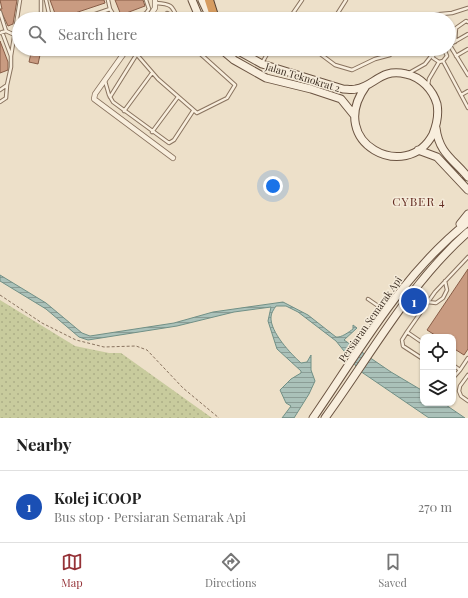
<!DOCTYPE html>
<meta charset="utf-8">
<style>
body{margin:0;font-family:"Playfair Display",serif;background:#f6f6f6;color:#222}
.controls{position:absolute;right:12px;bottom:12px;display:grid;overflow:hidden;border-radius:8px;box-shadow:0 1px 3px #0004}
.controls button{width:36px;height:36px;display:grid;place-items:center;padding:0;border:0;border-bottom:1px solid #e0e0e0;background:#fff;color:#222;font:20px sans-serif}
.you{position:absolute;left:273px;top:186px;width:14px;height:14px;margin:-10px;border:3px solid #fff;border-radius:50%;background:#1a73e8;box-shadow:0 0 0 6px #1a73e833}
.badge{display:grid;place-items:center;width:26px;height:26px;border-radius:50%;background:#953237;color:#fff;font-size:13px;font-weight:700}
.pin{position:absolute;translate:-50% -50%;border:2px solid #fff;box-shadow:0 1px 4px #0006}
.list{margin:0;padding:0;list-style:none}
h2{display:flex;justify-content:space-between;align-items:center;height:52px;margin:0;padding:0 16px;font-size:17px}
h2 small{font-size:13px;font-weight:400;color:#767676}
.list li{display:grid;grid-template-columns:26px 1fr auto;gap:12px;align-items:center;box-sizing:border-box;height:72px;padding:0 16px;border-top:1px solid #e0e0e0}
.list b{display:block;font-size:15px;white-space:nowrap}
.list p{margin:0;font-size:13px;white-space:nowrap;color:#767676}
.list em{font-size:13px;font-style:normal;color:#767676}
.icon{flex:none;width:22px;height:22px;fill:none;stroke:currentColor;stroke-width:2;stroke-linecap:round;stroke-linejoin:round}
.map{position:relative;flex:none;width:468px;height:418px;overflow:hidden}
.search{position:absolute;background:#fff;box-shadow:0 1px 3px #0004;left:12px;right:12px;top:12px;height:44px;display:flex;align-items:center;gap:10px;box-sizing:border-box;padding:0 14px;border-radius:22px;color:#767676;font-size:15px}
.sheet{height:124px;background:#fff}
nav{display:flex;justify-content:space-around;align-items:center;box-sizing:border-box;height:56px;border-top:1px solid #e0e0e0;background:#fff;font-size:11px;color:#767676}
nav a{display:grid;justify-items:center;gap:2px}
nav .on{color:#953237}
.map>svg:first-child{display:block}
.grass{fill:url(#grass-dots)}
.water{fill:url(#water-rules);stroke:#719086}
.building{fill:#c99b81;stroke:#875c46}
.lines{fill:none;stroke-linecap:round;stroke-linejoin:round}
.service-casing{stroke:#89735f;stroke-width:4.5}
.minor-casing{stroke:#89735f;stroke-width:6}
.secondary-casing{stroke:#6b5442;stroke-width:9}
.motorway-casing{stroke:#574232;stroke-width:10}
.path{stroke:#89735f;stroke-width:1;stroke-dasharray:3 2;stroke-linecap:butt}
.service{stroke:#f8eedd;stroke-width:2.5}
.minor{stroke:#f8eedd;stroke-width:4.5}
.secondary{stroke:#f8eedd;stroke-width:7}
.motorway{stroke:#d69c60;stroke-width:8}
.labels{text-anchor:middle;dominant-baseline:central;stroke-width:3;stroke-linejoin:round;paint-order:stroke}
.street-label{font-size:10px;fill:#3a2c21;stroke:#f5ebd9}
.quarter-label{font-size:12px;letter-spacing:1px;fill:#642d23;stroke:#f5ebd9}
</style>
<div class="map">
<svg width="468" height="418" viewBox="0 0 468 418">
<defs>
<pattern id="grass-dots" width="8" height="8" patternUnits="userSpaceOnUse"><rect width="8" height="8" fill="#c8cb9d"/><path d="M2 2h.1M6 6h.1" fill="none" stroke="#adae87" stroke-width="1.8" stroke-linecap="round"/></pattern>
<pattern id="water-rules" width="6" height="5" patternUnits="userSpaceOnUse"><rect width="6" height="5" fill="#aac1b9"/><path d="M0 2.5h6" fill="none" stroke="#8b9d96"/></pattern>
</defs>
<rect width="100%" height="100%" fill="#ede0c9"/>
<path class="grass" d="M0,300L75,346L109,353H121L212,418H0Z"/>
<path class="water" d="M0,275L46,303L82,333L90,336L174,323L213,312L283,302L308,315L336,337C341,338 349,332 353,329V325L357,328L344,340L391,372L423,391V403H443L465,418H429L360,371L336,341L298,312L286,306H276C274,309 271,313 271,317C270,332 291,354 301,363L307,362L311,355V370L315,381L309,394L294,418H282L291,406L286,403L280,390L291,379L301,373V371L277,349L268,321L271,307L234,312L177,326L88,340L79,337L46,309L0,281Z"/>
<path class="building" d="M0,0H17L13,24L8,26L0,9H2Z
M50,0H104L105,3L57,19Z
M115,0H143L145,6L121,15Z
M0,41L8,62V70L0,73Z
M31,53L40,55L38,64L29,62Z
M468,269V349L464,355L453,348V337H438L427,330Z"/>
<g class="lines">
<defs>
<path id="service" d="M41,0V19
M46,0L50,18
M108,0L110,9L116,19
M156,3C171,4 172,5 178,19
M0,12L6,31
M430,15L452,13L468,8
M115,18L121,19
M81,19L110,9
M134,19C140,17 146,15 149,9L146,0
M161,19L167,13L177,19
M289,19L302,0
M334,19L346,0
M2,32L11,56
M0,33L6,31L19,37
M455,42L456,28L466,21L468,22
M449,44L468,75
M449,45L468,34
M33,49L41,51L44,49
M132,49L158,79L197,113L227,98L235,85L195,49
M318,49L319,53L335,65L352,70L375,59L390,55L394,49
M435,49L433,52V58L439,62L443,61L447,56L444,49
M456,56L468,49
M443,61L468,108
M262,63L270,49
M409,73L425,64L432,55
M105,81L109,95L113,102L169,143L174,140L193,111
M7,85L11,67V56L20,0
M428,85L429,79L439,62
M0,90L7,85L6,98L0,102
M461,95L468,91
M110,97L140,49
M124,111L152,73
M152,132L178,97
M368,299L384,310
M428,302L436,303L443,298L447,290L445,281
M407,332L402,340L403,346L423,359
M423,343L407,332L435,292L468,257
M453,365L460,370L468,358
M468,375L460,386L459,391L461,396L468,401
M453,378L460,370"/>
<path id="minor" d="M148,19L155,8V0
M127,49L95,94L94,99L173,158"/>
<path id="secondary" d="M192,0L200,19
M202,0L211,19
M221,49L234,60L266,78L311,89L341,99L354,115
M235,49L262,64L343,89C347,89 352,90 356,89C375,86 380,68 406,74C421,77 433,90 437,104C439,115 437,124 433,134C407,184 325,143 366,86
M436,128C439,153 453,159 468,177
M418,150L437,157L468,190
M460,224L468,214
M313,418C360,350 402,274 468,222
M325,418C371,355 409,284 468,232"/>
<path id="motorway" d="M209,0L215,19"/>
</defs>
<use href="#service" class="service-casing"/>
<use href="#minor" class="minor-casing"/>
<use href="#secondary" class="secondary-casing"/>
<use href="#motorway" class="motorway-casing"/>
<path class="path" d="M0,295L42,323L76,340L104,347L136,346L147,350L183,388L219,418
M414,300L422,305"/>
<use href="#service" class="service"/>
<use href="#minor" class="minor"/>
<use href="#secondary" class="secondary"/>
<use href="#motorway" class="motorway"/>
</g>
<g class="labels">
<g class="street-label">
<text transform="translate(303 77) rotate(17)">Jalan Teknokrat 2</text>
<text transform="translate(370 319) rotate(-55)">Persiaran Semarak Api</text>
</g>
<g class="quarter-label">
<text x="419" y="201">CYBER 4</text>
</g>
</g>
</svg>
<div class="controls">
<button><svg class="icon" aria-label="locate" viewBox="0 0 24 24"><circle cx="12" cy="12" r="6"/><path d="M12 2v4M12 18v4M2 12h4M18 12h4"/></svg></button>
<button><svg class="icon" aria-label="layers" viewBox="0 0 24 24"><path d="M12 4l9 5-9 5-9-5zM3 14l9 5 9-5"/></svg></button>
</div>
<div class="you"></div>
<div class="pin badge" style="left:414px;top:301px;background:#1a4fb4">1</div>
<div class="search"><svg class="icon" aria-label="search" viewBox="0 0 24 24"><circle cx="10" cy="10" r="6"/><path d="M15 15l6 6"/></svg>Search here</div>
</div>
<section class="sheet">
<h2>Nearby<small></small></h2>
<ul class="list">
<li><span class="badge" style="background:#1a4fb4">1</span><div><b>Kolej iCOOP</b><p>Bus stop · Persiaran Semarak Api</p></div><em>270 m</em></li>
</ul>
</section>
<nav>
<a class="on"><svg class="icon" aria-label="map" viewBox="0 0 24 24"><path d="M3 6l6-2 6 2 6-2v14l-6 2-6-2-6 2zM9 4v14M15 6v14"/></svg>Map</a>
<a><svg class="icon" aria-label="directions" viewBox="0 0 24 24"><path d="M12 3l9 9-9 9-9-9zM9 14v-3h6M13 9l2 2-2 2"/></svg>Directions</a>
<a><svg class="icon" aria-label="saved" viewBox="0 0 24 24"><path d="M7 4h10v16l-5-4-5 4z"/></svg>Saved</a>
</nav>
